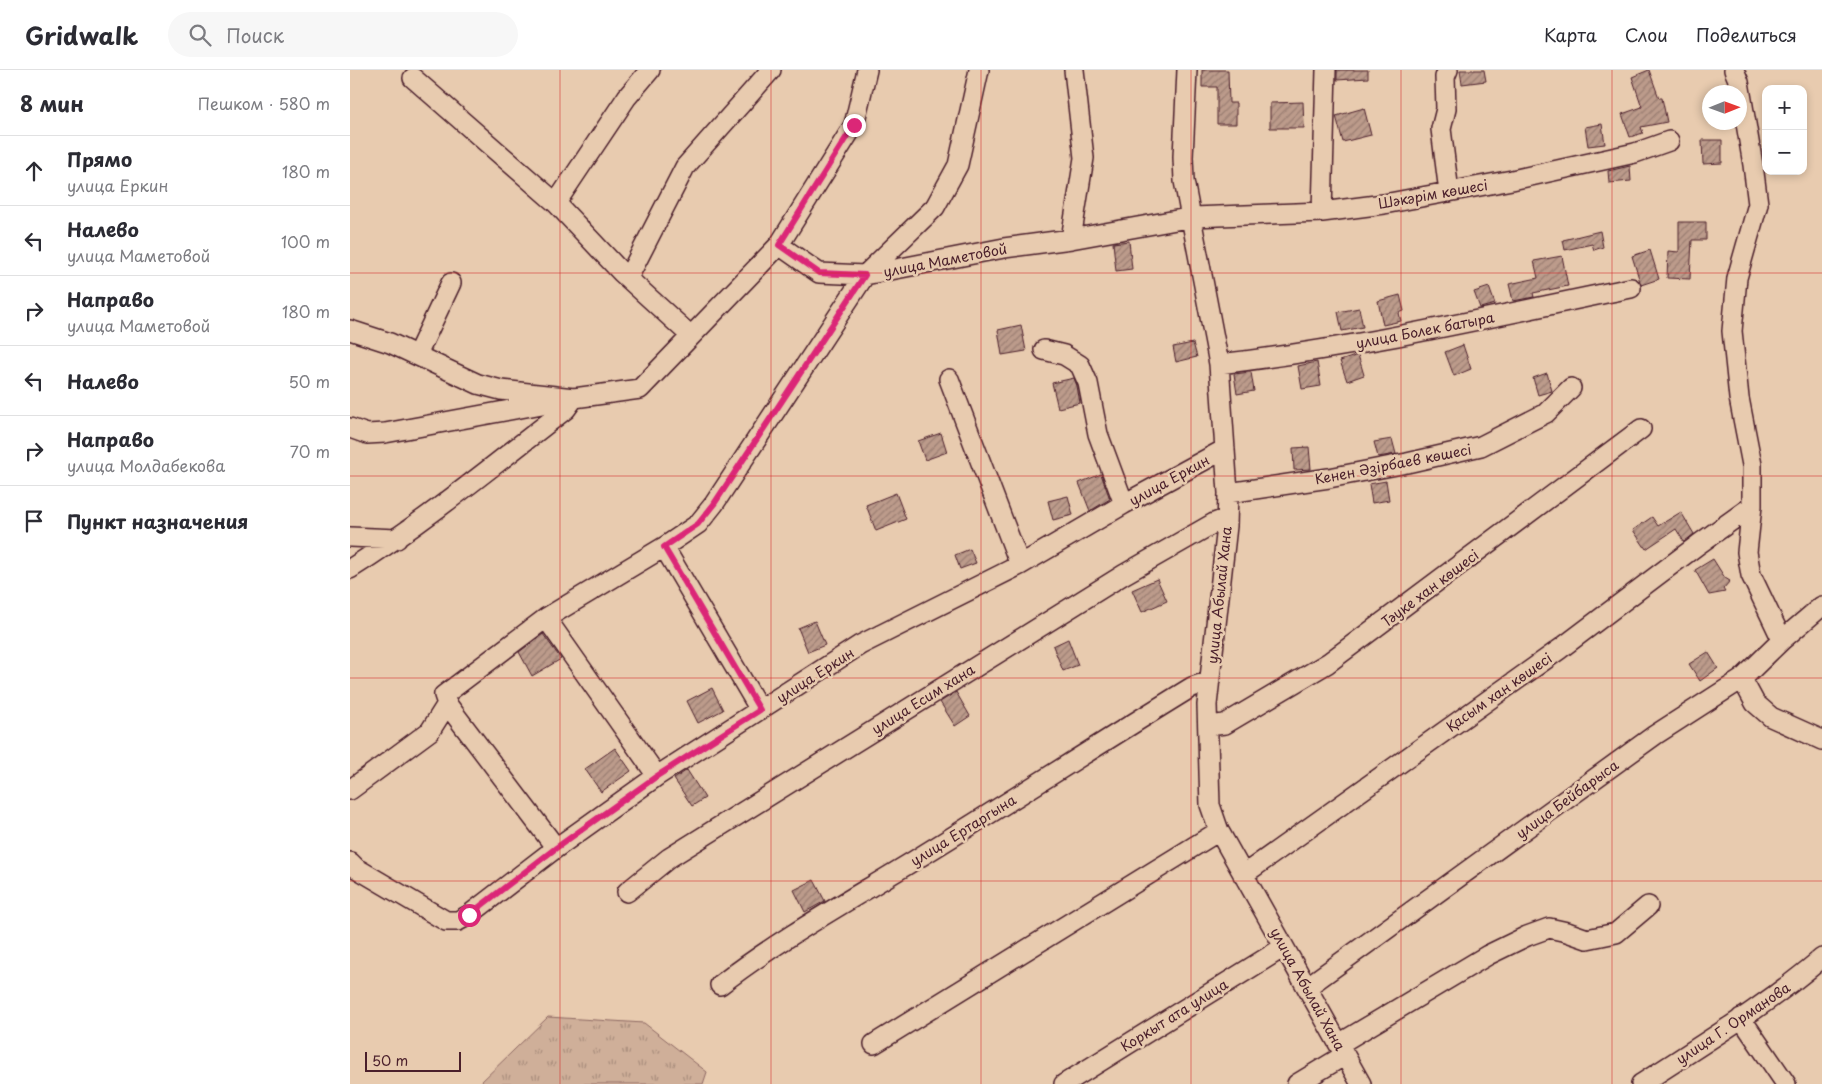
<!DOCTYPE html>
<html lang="ru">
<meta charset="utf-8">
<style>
body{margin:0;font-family:"Playpen Sans",sans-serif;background:#f7f7f7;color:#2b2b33}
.controls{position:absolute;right:15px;top:15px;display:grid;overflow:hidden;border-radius:10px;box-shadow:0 2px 8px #0003}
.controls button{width:45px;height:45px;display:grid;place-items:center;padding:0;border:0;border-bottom:1px solid #e1e1e2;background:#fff;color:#2b2b33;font:25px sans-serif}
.compass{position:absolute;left:1352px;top:15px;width:45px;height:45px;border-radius:50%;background:#fff;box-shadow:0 2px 8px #0003;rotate:89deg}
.scale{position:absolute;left:15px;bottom:12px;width:96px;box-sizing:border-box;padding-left:5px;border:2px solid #4a1f2b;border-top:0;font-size:14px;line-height:18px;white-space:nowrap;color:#4a1f2b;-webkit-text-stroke:4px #e8cbaf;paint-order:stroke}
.stop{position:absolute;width:15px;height:15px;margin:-11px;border:4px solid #db2777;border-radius:50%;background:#fff}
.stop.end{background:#db2777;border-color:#fff;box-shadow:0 1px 5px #0008}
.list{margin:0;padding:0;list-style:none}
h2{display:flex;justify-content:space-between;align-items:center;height:65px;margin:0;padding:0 20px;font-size:21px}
h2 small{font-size:16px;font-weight:400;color:#7c7c81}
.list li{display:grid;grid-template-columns:32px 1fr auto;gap:15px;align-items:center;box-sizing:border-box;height:70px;padding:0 20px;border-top:1px solid #e1e1e2}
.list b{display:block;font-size:19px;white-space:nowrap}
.list p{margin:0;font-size:16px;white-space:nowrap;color:#7c7c81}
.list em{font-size:16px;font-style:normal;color:#7c7c81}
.icon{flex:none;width:28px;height:28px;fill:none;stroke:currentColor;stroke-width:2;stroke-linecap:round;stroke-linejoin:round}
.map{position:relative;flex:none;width:1472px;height:1014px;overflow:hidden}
header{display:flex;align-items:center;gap:30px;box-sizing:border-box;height:70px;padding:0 25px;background:#fff;border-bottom:1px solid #e1e1e2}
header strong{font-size:24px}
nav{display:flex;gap:28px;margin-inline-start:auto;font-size:18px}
.search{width:350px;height:45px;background:#f7f7f7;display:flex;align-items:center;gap:12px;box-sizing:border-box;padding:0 18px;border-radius:28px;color:#7c7c81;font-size:19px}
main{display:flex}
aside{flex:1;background:#fff}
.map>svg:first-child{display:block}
.grass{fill:url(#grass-tufts);stroke:#8c6762}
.building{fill:url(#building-hatch);stroke:#4a1f2b}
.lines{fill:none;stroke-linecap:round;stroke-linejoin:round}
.minor-casing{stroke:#4a1f2b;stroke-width:22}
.minor{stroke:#e8cbaf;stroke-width:19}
.route{stroke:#db2777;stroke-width:6}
.grid{fill:none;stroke:#d62828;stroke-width:1;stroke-opacity:0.55}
.labels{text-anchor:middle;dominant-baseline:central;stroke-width:5;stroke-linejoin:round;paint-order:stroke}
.street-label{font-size:14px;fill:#4a1f2b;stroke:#e8cbaf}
</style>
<header>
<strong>Gridwalk</strong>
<div class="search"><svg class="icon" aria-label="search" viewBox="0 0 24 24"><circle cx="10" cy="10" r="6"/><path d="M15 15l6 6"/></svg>Поиск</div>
<nav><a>Карта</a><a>Слои</a><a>Поделиться</a></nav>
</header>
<main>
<aside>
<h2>8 мин<small>Пешком · 580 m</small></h2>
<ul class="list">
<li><svg class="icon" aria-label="ahead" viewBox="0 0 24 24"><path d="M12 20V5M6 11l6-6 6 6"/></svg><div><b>Прямо</b><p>улица Еркин</p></div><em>180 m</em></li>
<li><svg class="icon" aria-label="left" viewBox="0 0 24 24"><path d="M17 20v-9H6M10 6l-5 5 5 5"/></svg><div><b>Налево</b><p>улица Маметовой</p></div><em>100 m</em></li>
<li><svg class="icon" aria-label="right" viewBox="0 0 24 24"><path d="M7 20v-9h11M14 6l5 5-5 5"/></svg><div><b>Направо</b><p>улица Маметовой</p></div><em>180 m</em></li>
<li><svg class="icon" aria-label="left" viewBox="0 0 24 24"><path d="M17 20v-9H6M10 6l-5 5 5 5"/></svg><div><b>Налево</b></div><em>50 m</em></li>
<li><svg class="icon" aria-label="right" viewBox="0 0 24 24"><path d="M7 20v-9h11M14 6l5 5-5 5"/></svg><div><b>Направо</b><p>улица Молдабекова</p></div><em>70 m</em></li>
<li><svg class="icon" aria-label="arrive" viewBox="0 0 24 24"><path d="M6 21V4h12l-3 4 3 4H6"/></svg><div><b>Пункт назначения</b></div></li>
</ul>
</aside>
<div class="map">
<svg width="1472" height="1014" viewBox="0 0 1472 1014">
<defs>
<pattern id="grass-tufts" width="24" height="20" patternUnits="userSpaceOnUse" patternTransform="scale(1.25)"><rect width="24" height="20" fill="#cfaf99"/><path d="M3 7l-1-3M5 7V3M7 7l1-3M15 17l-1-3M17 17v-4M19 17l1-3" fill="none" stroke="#aa8e7d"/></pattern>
<pattern id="building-hatch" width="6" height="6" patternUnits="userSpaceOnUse" patternTransform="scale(1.25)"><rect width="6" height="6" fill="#bc9b8b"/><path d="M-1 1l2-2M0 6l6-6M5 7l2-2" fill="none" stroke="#9b7e72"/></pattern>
</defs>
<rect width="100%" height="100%" fill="#e8cbaf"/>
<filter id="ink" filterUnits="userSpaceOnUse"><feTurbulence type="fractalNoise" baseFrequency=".02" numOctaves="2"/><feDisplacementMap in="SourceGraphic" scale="10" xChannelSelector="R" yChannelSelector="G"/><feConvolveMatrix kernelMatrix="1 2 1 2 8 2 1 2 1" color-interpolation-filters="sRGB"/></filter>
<g filter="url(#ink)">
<path class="grass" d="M198,947L294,953L357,1002L353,1014H129Z"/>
<path class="building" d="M852,0H878L879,33H886V54H867V17H852Z
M987,0H1018V8L987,10Z
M1110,0H1134L1136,11L1112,14Z
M1299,0L1309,28H1312L1317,52L1291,57L1293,63L1280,67L1272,44L1292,37L1282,7Z
M953,32L954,58H920V33Z
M1014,38L1021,65L993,72L986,46Z
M1252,54L1255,74L1238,76L1235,57Z
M1352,70H1372V93L1353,94Z
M1280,96L1281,111L1259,113L1258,101Z
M1329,152H1356V170H1342L1340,209L1317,208L1318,181L1329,182Z
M1250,161L1253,177L1244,180L1242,174L1215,180L1213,170Z
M779,171L782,199L766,201L763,173Z
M1300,180L1309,209L1291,215L1282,186Z
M1212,186L1218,216L1183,223L1184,227L1163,231L1159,214L1188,208L1184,191Z
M1139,217L1145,234L1130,238L1124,222Z
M1050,225L1054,241L1049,243L1051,251L1033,255L1028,231Z
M1009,238L1013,257L992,261L988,242Z
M671,255L676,281L652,285L648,260Z
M843,273L847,287L826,292L823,277Z
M1113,275L1121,299L1104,306L1095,282Z
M1008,285L1014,305L997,311L990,291Z
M967,292L971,316L952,319L948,296Z
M901,302L904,321L887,324L884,304Z
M1197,303L1202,321L1188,325L1183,308Z
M724,308L727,316L730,333L708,338L702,313Z
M591,363L597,382L575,390L568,371Z
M1042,369L1046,384L1028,387L1024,372Z
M959,377L961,399L944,400L943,378Z
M751,404L760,429L740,441L729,413Z
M1036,411L1039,430L1022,433L1019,414Z
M546,423L556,449L526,461L516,435Z
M718,426L723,445L703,450L698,431Z
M1331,442L1344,464L1334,472L1326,459L1296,479L1283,460L1302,447L1308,456Z
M620,479L626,493L610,499L605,485Z
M1363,489L1375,508L1380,511L1373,519L1375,522L1359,525L1345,500Z
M807,509L817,531L792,542L782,520Z
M465,551L475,575L458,582L448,558Z
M193,564L211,589L182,606L169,582Z
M718,569L728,595L713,601L703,576Z
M1358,582L1368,598L1350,611L1339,594Z
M362,618L373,640L348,653L337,631Z
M606,622L620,646L605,656L590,632Z
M265,678L281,701L251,722L235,699Z
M337,700L355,728L342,736L324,709Z
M464,810L475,831L455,842L444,820Z"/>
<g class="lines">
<defs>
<path id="minor" d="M837,0L833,87L834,111L869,294L878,423L877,456L857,635L860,735L869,761L1011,1014
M1098,0L1095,7L1096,39L1091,59L1099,122
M1384,0L1389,12L1403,95L1408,134L1387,208L1382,261L1389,328L1402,395V436L1397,482L1401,505L1432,570
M63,8L206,133L272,203L341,266
M206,133L277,27L300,0
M972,142L976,0
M721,169L734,88L724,0
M429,175L504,55L517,0
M278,208L335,97L421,0
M0,260L40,273L128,314L151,320L224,328
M694,280L714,285L730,295L738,313L748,364L774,434
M67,285L101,213
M869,294C1008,278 1144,246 1281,218
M599,309L670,495
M0,358L17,364L35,363L203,332
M878,423L979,408L1057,393L1131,376L1196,343L1221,318
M0,467L47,469
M0,499C76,451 145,394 216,339L224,328L290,319L429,175L469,203L515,205L585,137L608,95L629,0
M196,548L307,706
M1392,609L1405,633L1421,647L1472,670
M97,634L94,625L196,548L314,477
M410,640L314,477L348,454L364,434L515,205L654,178L721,169L843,147L972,142L1034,134L1162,110L1285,83L1319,71
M858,656L875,654L978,593L1291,359
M0,720L80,661L97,634L206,778
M0,792L6,798L96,851H108L119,845L206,778L307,706L510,575L670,495L774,434L875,379
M893,805L1210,579L1349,474L1402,436
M277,822L319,788L773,505L864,453L877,448
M370,915C431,868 500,830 565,790C658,733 749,674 842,617L860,611
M957,917L1305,665L1392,609L1432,570L1472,536
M1391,948L1436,1014
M524,974L869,761
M989,974L1138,885L1177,866L1199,858L1217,862L1237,869L1266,863L1298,836
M714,1014L934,877
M947,1014L995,985
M1291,1014C1352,974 1416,936 1472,888"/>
</defs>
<use href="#minor" class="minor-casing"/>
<use href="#minor" class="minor"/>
</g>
</g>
<g class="lines" filter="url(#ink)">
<path class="route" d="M119,845L206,778L307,706L410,640L314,477L348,454L364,434L515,205L469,203L429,175L504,55"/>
</g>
<path class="grid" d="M210,0V1014M421,0V1014M631,0V1014M841,0V1014M1051,0V1014M1262,0V1014M0,203H1472M0,406H1472M0,608H1472M0,811H1472"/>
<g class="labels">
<g class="street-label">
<text transform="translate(1083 124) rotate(-10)">Шәкәрім көшесі</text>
<text transform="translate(595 190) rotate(-11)">улица Маметовой</text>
<text transform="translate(1075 260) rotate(-11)">улица Болек батыра</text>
<text transform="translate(1043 394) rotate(-11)">Кенен Әзірбаев көшесі</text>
<text transform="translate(819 410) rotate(-29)">улица Еркин</text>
<text transform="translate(1080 518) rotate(-37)">Тәуке хан көшесі</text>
<text transform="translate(869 525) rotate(-84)">улица Абылай Хана</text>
<text transform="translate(465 605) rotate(-33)">улица Еркин</text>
<text transform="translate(1149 622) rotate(-35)">Қасым хан көшесі</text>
<text transform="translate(573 629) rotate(-32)">улица Есим хана</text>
<text transform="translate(1217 729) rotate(-36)">улица Бейбарыса</text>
<text transform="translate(613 760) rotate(-32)">улица Ертаргына</text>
<text transform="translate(958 919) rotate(61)">улица Абылай Хана</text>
<text transform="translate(824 945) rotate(-32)">Коркыт ата улица</text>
<text transform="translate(1383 953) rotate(-34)">улица Г. Орманова</text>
</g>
</g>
</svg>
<div class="controls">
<button>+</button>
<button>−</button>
</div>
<svg class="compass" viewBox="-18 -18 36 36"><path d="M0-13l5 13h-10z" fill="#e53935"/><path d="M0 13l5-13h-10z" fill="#7c7c81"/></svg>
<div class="scale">50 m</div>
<div class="stop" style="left:119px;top:845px"></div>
<div class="stop end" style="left:504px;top:55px"></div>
</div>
</main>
